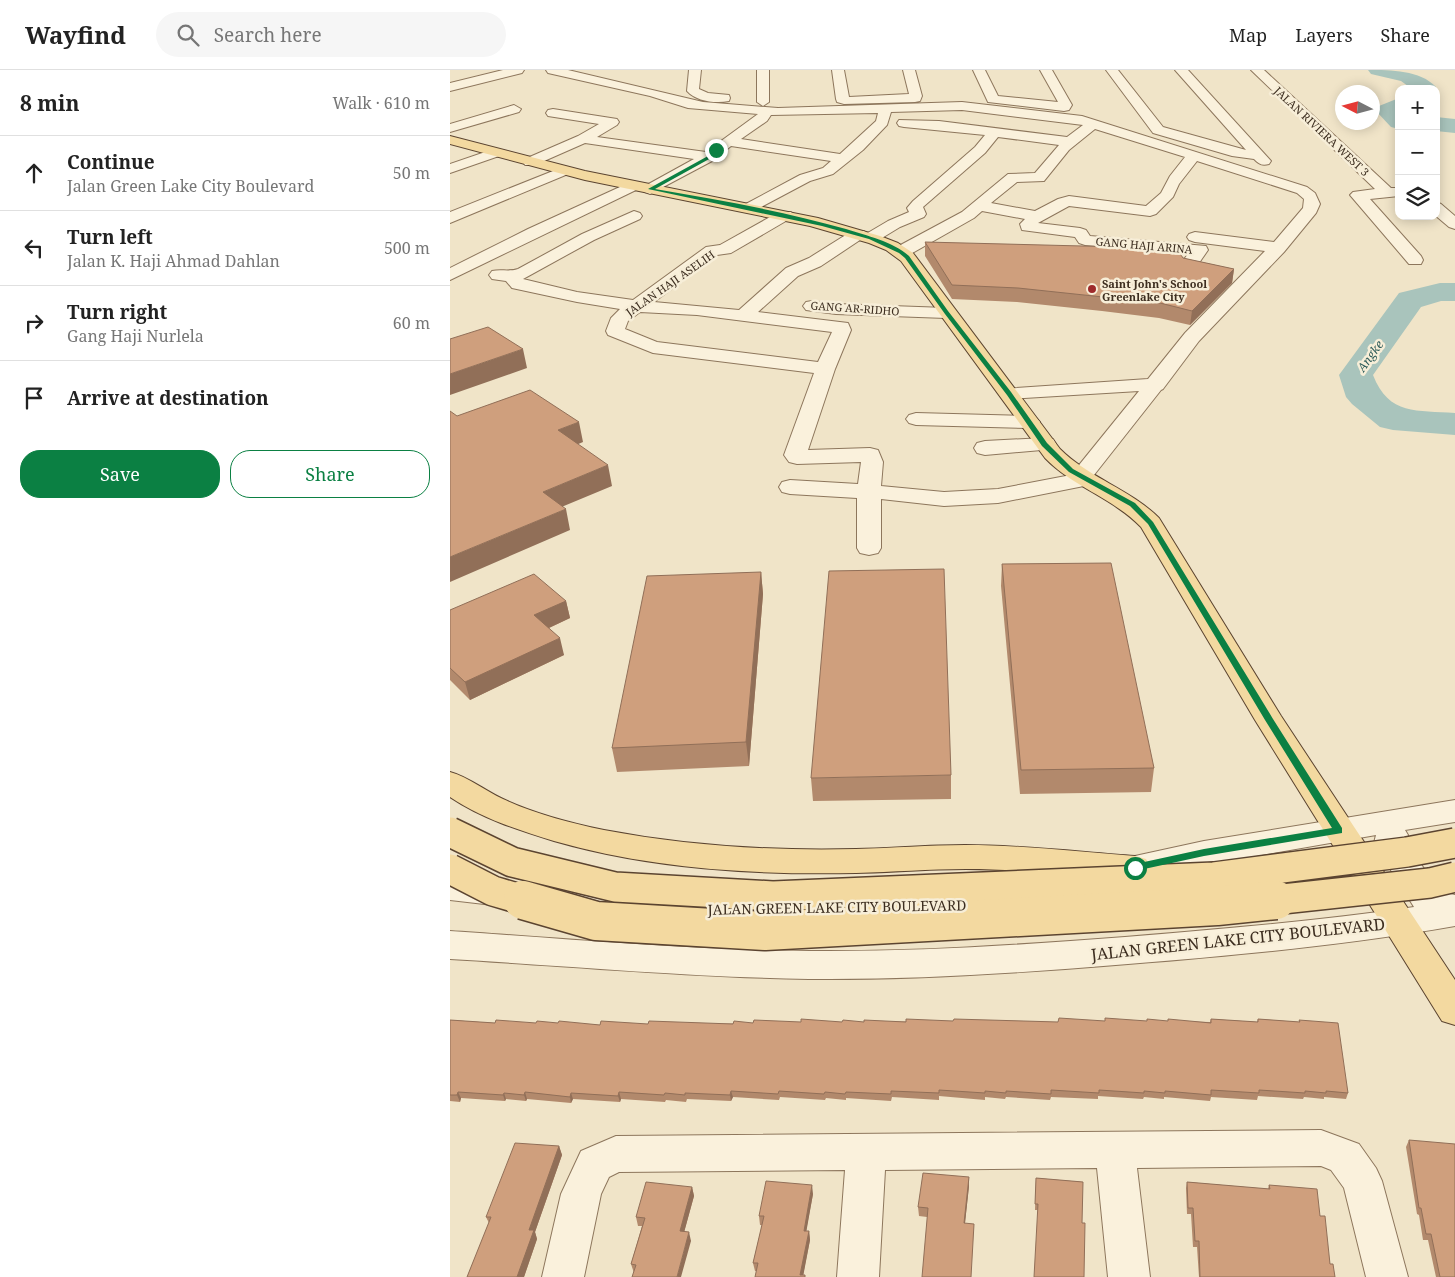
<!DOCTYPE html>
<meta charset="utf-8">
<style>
body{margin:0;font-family:"Noto Serif",serif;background:#f6f6f6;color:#222}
.controls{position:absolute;right:15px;top:15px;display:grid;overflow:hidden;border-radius:10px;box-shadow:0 2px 12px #0003}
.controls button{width:45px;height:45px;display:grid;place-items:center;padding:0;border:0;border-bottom:1px solid #e0e0e0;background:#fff;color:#222;font:25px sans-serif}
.compass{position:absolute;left:885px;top:15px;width:45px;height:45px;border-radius:50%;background:#fff;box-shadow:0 2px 12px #0003;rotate:276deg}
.stop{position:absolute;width:15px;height:15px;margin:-11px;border:4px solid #0b8043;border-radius:50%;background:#fff}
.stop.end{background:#0b8043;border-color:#fff;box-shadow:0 1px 5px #0008}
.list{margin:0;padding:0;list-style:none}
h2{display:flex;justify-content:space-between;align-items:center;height:65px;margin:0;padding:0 20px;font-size:21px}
h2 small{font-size:16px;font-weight:400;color:#767676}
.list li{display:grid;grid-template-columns:32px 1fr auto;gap:15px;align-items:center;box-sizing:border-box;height:75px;padding:0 20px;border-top:1px solid #e0e0e0}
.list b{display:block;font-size:19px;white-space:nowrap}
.list p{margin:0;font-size:16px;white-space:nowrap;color:#767676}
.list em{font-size:16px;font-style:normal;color:#767676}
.actions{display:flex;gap:10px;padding:15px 20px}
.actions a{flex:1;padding:11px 0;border:1px solid #0b8043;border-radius:20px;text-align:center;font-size:18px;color:#0b8043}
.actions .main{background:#0b8043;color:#fff}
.icon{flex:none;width:28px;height:28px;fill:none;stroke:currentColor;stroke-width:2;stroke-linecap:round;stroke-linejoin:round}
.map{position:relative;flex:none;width:1005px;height:1207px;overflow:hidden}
header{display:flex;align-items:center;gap:30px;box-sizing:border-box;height:70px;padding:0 25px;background:#fff;border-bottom:1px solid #e0e0e0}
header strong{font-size:24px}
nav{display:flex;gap:28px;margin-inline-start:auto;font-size:18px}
.search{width:350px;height:45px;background:#f6f6f6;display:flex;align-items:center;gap:12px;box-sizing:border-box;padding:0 18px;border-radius:28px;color:#767676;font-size:19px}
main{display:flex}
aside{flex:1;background:#fff}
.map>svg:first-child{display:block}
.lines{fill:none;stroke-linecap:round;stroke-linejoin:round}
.river{fill:#a9c4bc;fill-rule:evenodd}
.minor-casing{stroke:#8d765c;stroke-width:2}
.major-casing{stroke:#5b4430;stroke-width:2}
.minor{fill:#faf1dc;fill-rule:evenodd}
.major{fill:#f3d9a0;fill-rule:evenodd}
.major-bridge-far1-casing{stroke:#5b4430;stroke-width:32;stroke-linecap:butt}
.major-bridge-casing{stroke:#5b4430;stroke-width:41;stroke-linecap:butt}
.major-bridge-far1{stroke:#f3d9a0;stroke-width:29}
.major-bridge{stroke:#f3d9a0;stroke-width:38}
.wall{fill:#b2896c}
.shaded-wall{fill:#916f58}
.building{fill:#cf9f7d;stroke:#916f58}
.route{fill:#0b8043}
.poi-dot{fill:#9e2a2b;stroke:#f7eed8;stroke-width:2}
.labels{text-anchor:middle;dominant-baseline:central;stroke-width:5;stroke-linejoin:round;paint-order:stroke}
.far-street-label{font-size:11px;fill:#3d2e20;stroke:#f7eed8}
.far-poi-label{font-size:11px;font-weight:bold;fill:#3d2e20;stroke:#f7eed8;text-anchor:start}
.far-water-label{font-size:12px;font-style:italic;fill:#2f5d5a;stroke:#f7eed8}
.street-label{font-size:14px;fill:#3d2e20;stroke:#f7eed8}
.near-street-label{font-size:16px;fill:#3d2e20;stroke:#f7eed8}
</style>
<header>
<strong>Wayfind</strong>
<div class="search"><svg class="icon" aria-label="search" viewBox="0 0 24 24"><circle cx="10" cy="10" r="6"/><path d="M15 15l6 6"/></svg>Search here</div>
<nav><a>Map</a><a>Layers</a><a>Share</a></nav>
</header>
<main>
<aside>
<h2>8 min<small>Walk · 610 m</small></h2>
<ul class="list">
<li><svg class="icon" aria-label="ahead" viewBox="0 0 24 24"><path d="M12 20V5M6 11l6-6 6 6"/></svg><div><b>Continue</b><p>Jalan Green Lake City Boulevard</p></div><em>50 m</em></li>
<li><svg class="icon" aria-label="left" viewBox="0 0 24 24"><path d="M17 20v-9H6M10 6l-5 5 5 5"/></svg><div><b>Turn left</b><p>Jalan K. Haji Ahmad Dahlan</p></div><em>500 m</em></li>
<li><svg class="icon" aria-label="right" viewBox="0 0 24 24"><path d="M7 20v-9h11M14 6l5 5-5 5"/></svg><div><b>Turn right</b><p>Gang Haji Nurlela</p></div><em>60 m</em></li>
<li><svg class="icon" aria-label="arrive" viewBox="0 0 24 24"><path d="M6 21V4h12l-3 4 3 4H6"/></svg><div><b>Arrive at destination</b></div></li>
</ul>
<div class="actions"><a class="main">Save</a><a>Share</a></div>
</aside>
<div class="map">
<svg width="1005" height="1207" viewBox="0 0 1005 1207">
<rect width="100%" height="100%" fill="#f0e4c8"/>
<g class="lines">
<path class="river" d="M918,0C941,0 970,0 986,17L985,19H962L951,11L921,4Z
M949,28V59L941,57L926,41L929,36Z
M986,47L1005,49V63L986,61Z
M990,213H1005V231H991L971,237L923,305C939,346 967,340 1005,343V365L943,360L930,357L902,334L896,327L889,305L949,223Z"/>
<defs>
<path id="minor" d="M53,0H74L72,3L0,21V13Z
M96,0H118L253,32L328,38L512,32L632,46L857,117L865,123L870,134L866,143L834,182L749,271L713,319L711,320L644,405L647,409L644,414L548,433L494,436L431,429V478L428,483L419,485L410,483L407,478V428L340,424L332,422L329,417L332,412L340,410L408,414L411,392L347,394L339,392L334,385L364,303L203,283L158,265L156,261L161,248L170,239L127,232L62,218L56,211L42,209L39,205L42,201C51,199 59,202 68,199L132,164L184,141L190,143L192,146L190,149L144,170L73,209L127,222L183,230L256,177L270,175L329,142H341L343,145L341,148L281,183L267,185L204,232L289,240L336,198L359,188L402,161H414L416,164L438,151L459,142L457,138L463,131L525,77L535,65L454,57L449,56L447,53L449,50L489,51L617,67L633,55L512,40L441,42L437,55L413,80L383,104L360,111L300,143L294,141L292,138L294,135L350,105L373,98L381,91L281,76L264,90L200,124L195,122L192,119L195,116L244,89L135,73L85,95H75L73,92L75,89L128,66L149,54L98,46L96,43L98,40L103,39L167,49L169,52L167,55L147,67L256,82L308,44L238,38L200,26L98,3ZM428,43L426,51L390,84L291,69L317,51L321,45ZM645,59L735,87L720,106L711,123L696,136L619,126L608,129L585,141L541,133L567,112L594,111L619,80ZM548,67L609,75L585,103L558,104L512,142L445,178L443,182L445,186H457L524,148L532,141L575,149L570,154L572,160L625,167L629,173L635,175L738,184L729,196L732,200L767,208L773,207L776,203L773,199L749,193L758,180L756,176L640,166L636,160L630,158L588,153L619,136L700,146L706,144L723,127L729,114L747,91L847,123L854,129L853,138L824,172L745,162L739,164L737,167L739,170L745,172L815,181L735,263L698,309L552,319L549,323L552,327L559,329L689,321L621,405L548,419L494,422L431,416L433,392L428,380L420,378L358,380L385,299L401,260L398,253L308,242L348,206L371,196L413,168L415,171H427L450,157L474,147L476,144L473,137L535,83ZM190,242L247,245L382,262L368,292L207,272L175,259L178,251Z
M239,0H251L249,19L258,23L279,25L280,28L279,31C265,34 246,31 237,21Z
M307,0H319V32L313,36L307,32Z
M382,0H394L399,27L459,24L453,0H465L472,26L470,31L465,32L394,34L387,32L386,29Z
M523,0H535L548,26L608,32L590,0H602L622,35L619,40L614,41L538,32Z
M656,0H668L713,57L796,80L725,0H738L821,91L819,94C812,96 809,94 804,89L782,86L703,63Z
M801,0H814L941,118H949V126L920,129L971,186L973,190L971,194H959L900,125L903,122L925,119Z
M64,35L71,39L69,42L0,62V54Z
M44,79L49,80L51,83L49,86L0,103V94Z
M113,97L118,98L120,101L118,104L0,153V142Z
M183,111L188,113L191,116L188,119L0,210V198L78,159Z
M986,132L991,134L1005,146V159L999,157L986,146Z
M362,231L386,234L496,238L502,239L505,243L502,247L496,248L386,244L356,240L353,236L356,232Z
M466,343L579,346L586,348L590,352L586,356L579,358L466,355L459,353L456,349L459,345Z
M595,368L603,369L606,374L603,379L535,385L527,383L524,378L527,373L535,371Z
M1005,730V752L955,760L958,765L956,772L987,818L992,822L1005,825V856C897,875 788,885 678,894C572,903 466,910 359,909C239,907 120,896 0,889V861C120,869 239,880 359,881C464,882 570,875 675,867C772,859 868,851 964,837L924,773L926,765L754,795L662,815L650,812L646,803L650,794L662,791L754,771Z
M0,806L43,809L55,813L60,822L55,831L43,835L0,830Z
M104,814L283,828L390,826L402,830L407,839L402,848L390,852L283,854L104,840L92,836L87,827L92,818Z
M871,1060L909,1074L926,1098L932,1111L958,1207H916L894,1118L881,1100L871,1096L687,1098L700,1207H658L647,1098L435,1100L429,1207H387L395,1100L169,1102L159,1107L151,1124L134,1207H92L111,1124L131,1081L166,1066Z"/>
<path id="major" d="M0,66L135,101L368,148L430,166L448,173L463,183L610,379C639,408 680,419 709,448L831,646L1005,910V955L992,951L805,650L691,457C663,428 623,417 595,388L451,191L436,180L419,173L360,156L135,110L0,74Z
M0,702C19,707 35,721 53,729C85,744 120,753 154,760C237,776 322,781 406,779C443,778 479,775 515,775C572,775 629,782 685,786L696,789L701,798L696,807L685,810C629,806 572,799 516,799C479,799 443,802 406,803C305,805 201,799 104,771C68,760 31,748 0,727Z"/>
</defs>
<use href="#minor" class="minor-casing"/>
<use href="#major" class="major-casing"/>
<use href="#minor" class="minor"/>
<use href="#major" class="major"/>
<defs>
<path id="major-bridge-far1" d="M0,762L62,792L165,817L323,826L764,807L957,782L1005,773
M0,799L43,821L77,831
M815,831L980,813L1005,807"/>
<path id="major-bridge" d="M73,830L146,851L315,861L767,836L826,830"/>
</defs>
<use href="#major-bridge-far1" class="major-bridge-far1-casing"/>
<use href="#major-bridge" class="major-bridge-casing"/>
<use href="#major-bridge-far1" class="major-bridge-far1"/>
<use href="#major-bridge" class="major-bridge"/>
</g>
<path class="wall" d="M475,172L733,188L784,199L782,213L740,255L709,248L652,241L567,232L502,229L475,186Z
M552,494L704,698L701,722L570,724L551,516Z
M311,502L313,524L299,696L167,702L162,678Z
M116,531L120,548L99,558L114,585L20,630L0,610V540Z
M501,705V729L363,731L361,708Z
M761,949L807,952L808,949L849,952V950L898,1023L896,1029L874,1027V1029L854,1027L853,1029L808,1026L807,1030L761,1027L760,1031L714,1027V1029L694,1027L693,1029L648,1026V1029L601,1027L600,1030L556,1027L555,1029L535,1027V1030L489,1026V1030L442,1027L441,1031L396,1028V1030L376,1028L375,1030L330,1027L329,1030L283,1027L281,1031L237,1029L236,1032L216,1030L215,1032L171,1029L170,1032L123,1029L121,1033L77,1029L76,1031L56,1029L55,1031L11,1028L10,1032L0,1031V950L45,953H108L150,955L503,951L608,952L718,951L760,952Z
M959,1070L1005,1207H986L978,1170H973L969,1145L967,1144L956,1077Z
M109,1076L112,1085L85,1162L87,1169L74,1207H17L39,1153L36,1147Z
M519,1107V1116L515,1153L524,1163L477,1147L469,1146L468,1137Z
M586,1108L633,1112L587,1140H585Z
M737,1112L818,1119L819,1115L870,1146L880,1194L885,1207H749L747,1177H743L741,1144H737L736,1118Z
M242,1117L244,1126L234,1162L241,1171L184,1203L181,1194L192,1156H188L186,1147Z
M363,1124L356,1161H359L360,1170L353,1205L305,1201L303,1193L312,1155H310L309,1146Z"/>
<path class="shaded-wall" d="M784,199L782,213L740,255L742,241Z
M73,279L77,298L0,325V304Z
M129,352L133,372L112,381L108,360Z
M158,395L162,416L97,443L93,422Z
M116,439L120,460L0,512V487Z
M311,502L313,524L299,696L296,672Z
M116,531L120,548L88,563L84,545Z
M110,568L114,585L20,630L15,612Z
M281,1021L283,1027L281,1031L280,1025Z
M8,1022L11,1028L10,1032L7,1025Z
M75,1022L77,1029L76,1031L74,1025Z
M169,1022L171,1029L170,1032L168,1026Z
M54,1023L56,1029L55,1031L53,1025Z
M121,1023L123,1029L121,1033L120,1027Z
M109,1076L112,1085L85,1162L87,1169L74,1207H67L79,1160Z
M519,1107V1116L514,1162V1153Z
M362,1115L363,1124L355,1169L354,1161Z
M242,1117L244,1126L232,1170L230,1161Z
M359,1161L360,1170L353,1207L350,1205Z
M239,1162L241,1171L231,1207H227Z"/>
<path class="building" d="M475,172L672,177L729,182L733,188L784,199L742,241L710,233L653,227L568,218L502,215Z
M38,257L73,279L0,304V269Z
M80,320L129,352L108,360L158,395L93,422L116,439L0,487V341L7,346Z
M661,493L704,698L571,700L552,494Z
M494,499L501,705L361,708L379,501Z
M311,502L296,672L162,678L197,506Z
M84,504L116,531L84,545L110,568L15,612L0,598V540Z
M609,948L655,951V948L697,951V949L718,951V949L761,953V949L808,952V949L850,952L849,950L888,953L898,1023L876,1021V1023L855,1021V1023L809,1020V1023L761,1020V1025L715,1021V1023L694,1021V1023L649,1020V1023L601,1020V1024L556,1021V1023L535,1021V1023L489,1020V1023L441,1021V1024L396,1022L395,1024L375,1022L374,1024L329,1021L328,1024L281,1021L280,1025L235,1023V1025L215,1023L214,1025L169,1022L168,1026L121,1023L120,1027L75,1022L74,1025L54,1023L53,1025L8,1022L7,1025H0V950L45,953L46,950L86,953L87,951L108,953L109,951L150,955L151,951L198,954L199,951L283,954L284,951L303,953L304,950L351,952V949L392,952L393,950L414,952V950L456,952V949L503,951L504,949L608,952Z
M959,1070L1005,1074V1207H990L981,1164H976L971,1138H969Z
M65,1073L109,1076L79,1160H84L67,1207H17L41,1147H36Z
M473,1103L519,1107L514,1153L524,1154L521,1207H472L478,1138L468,1137Z
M586,1108L633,1112L632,1153H635L634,1207H584L588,1134H585Z
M316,1111L362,1115L354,1161H359L350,1205H355V1207H305L308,1193H303L314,1146H309Z
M196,1112L242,1117L230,1161L239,1162L227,1207H182L186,1195L181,1194L195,1148L186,1147Z
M737,1112L820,1119L819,1115L867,1119L870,1146H875L880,1194H883L885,1207H750L749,1171H745L743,1138H738Z"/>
<path class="route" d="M265,79L268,80L261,88L205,119C269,130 333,141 396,159C417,166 442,171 459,186L498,241L561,322L597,373L623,399L685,433L703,452L823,649L892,758V763L754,786L685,801L682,800V795L685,794L754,779L882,758L815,650L698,454L680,436L619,402L592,376L557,325L495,244L455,188L449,183L419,169L372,156L198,119L258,86Z"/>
<circle class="poi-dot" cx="642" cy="219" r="5"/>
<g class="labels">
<g class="far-street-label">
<text transform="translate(872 61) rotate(43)">JALAN RIVIERA WEST 3</text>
<text transform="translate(694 175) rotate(5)">GANG HAJI ARINA</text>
<text transform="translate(220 213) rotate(-35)">JALAN HAJI ASELIH</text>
<text transform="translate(405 238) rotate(4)">GANG AR-RIDHO</text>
</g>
<g class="far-poi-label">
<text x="652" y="213">Saint John's School<tspan x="652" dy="13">Greenlake City</tspan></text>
</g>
<g class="far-water-label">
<text transform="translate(920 286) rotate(-54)">Angke</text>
</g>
<g class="street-label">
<text transform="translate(387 837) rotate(-1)">JALAN GREEN LAKE CITY BOULEVARD</text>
</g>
<g class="near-street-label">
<text transform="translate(788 869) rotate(-6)">JALAN GREEN LAKE CITY BOULEVARD</text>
</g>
</g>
</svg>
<div class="controls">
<button>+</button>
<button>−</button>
<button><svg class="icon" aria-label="layers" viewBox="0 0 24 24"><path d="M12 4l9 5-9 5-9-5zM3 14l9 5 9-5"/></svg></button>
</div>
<svg class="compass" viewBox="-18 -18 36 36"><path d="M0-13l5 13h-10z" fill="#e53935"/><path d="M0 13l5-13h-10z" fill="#767676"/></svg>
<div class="stop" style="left:685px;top:798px"></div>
<div class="stop end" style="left:266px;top:80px"></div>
</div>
</main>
